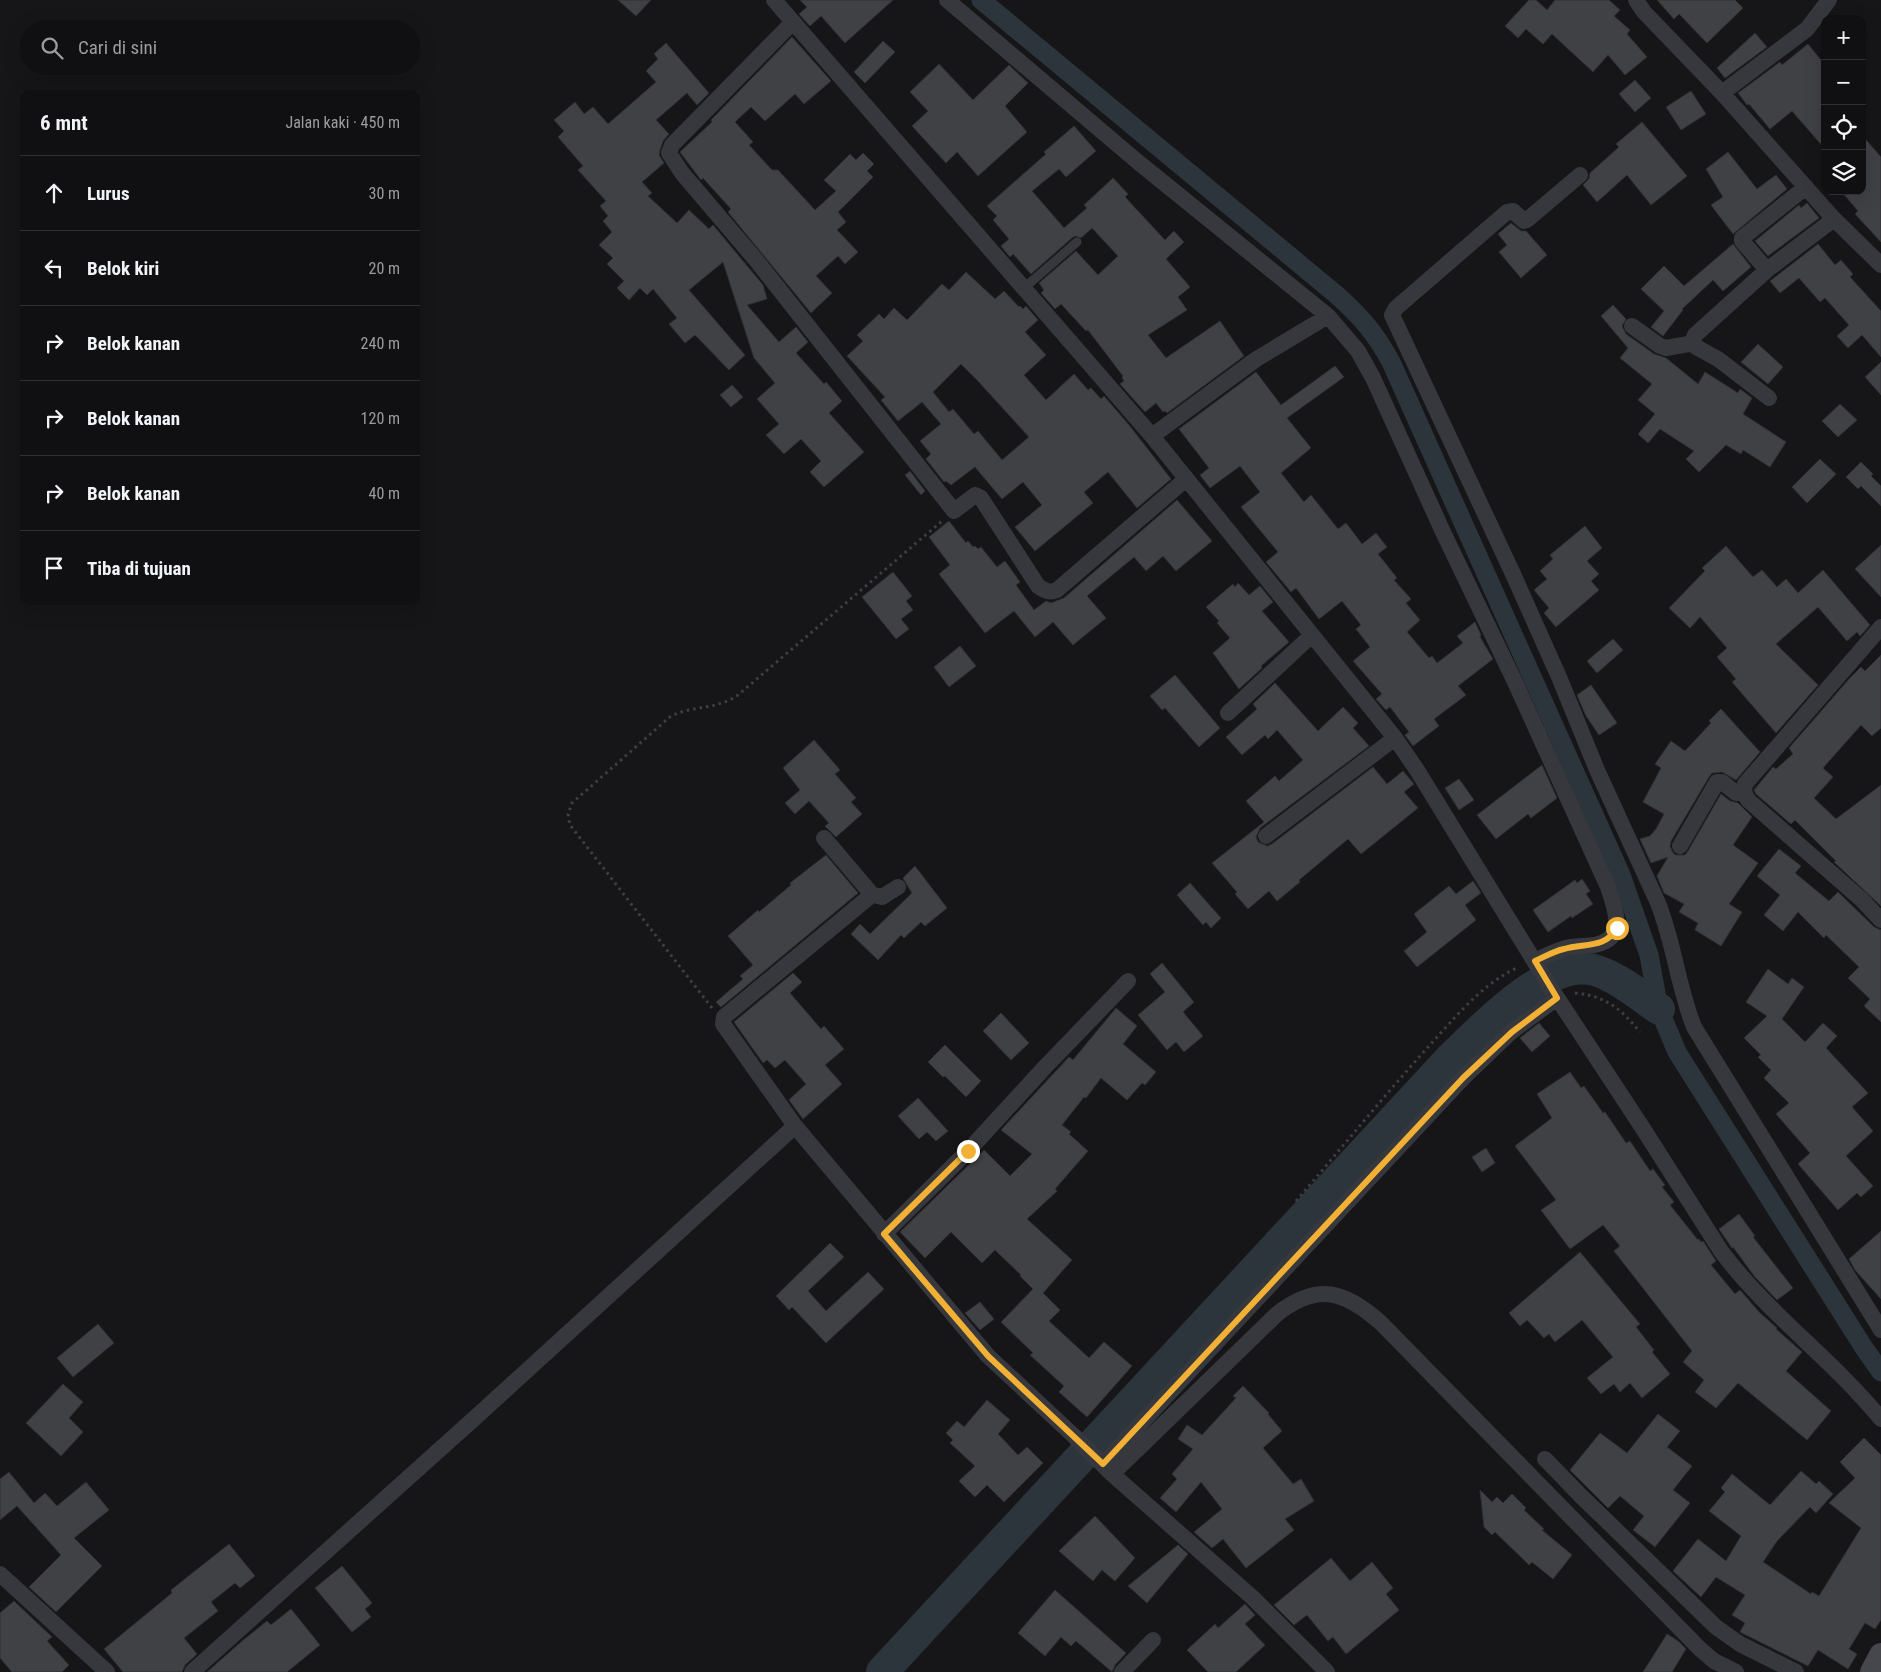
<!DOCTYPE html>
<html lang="id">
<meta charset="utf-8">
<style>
body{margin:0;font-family:"Roboto Condensed",sans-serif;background:#1e1e20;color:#f1f3f6}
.controls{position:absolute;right:15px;top:15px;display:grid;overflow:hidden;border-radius:10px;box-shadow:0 5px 20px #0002}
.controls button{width:45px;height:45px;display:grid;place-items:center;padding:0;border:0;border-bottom:1px solid #303032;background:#101012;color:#f1f3f6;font:25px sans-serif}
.stop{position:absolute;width:15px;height:15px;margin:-11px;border:4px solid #f2b134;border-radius:50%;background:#fff}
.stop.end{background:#f2b134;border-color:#fff;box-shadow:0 1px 5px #0008}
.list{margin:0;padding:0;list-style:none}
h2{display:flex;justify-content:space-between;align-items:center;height:65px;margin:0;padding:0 20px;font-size:21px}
h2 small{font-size:16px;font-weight:400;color:#9c9d9f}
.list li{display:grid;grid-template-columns:32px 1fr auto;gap:15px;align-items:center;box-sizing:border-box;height:75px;padding:0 20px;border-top:1px solid #303032}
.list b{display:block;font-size:19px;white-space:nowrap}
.list em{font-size:16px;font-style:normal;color:#9c9d9f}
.icon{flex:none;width:28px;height:28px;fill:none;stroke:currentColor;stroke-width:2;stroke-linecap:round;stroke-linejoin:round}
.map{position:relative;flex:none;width:1881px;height:1672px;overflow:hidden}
.search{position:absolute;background:#101012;box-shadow:0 5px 20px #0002;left:20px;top:20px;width:400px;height:55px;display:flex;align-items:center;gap:12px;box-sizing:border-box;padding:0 18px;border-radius:28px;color:#9c9d9f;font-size:19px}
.panel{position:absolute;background:#101012;box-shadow:0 5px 20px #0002;left:20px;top:90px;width:400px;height:515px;border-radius:10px}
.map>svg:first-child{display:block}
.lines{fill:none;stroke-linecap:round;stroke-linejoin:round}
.canal{stroke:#2c353c;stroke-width:19}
.river{stroke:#2c353c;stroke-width:32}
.building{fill:#404145;stroke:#303034;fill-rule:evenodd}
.path{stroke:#3d3f44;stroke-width:3;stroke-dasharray:2.5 4;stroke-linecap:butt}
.lane{stroke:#37383d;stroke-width:9}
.street{stroke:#37383d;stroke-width:16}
.secondary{stroke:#45474d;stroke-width:24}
.route{stroke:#f2b134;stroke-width:6}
</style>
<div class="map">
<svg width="1881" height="1672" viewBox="0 0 1881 1672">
<rect width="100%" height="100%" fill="#161618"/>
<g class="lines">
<path class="canal" d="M981,0L1338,296C1363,319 1375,333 1391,362L1621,875L1649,955L1659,1009L1677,1052L1864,1348L1881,1372"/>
<path class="river" d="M882,1672L1451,1058C1481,1029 1547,958 1594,970C1618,977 1639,995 1659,1009"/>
</g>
<path class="building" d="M618,0H651L636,16Z
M800,0H893L845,43L821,16L810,26L799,14L807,7Z
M1529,0H1536L1547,10L1555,0H1609L1620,10L1614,16L1630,30L1627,34L1647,57L1625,75L1608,55L1593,72L1552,34L1543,44L1526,29L1518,38L1505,26Z
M1657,0H1735L1743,8L1707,43L1679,14L1674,19Z
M1755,33L1767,47L1725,78L1717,68Z
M792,37L831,81L804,104L795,94L765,121L751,107L735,122L753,142L749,145L772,170H778L815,210L836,191L824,180L850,154L856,160L863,153L874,164L867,171L873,177L838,212L846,222L837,230L858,252L845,264L838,256L816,276L832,293L811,313L728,212L731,209L703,178L701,180L680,152L712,122L711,120Z
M883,41L895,52L865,83L854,72Z
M666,43L709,93L697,105L687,93L656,120L669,134L663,141L660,150L659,155L664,163L642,182L652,193L648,196L677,223L689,210L709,229L713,225L763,285L767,299L747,305L779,342L796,327L808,342L796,353L824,384L826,382L842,401L829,413L864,452L824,487L810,472L821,461L801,439L784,454L766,435L779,424L757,399L775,383L754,358L723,262L689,290L745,355L729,370L695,335L685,343L669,324L677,318L653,289L647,295L640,288L629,300L617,288L624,281L607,264L613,258L599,245L612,232L603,221L608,216L600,206L606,201L578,170L583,166L558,137L564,131L554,120L575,102L584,114L593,107L608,124L656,82L646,71L658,59L654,54Z
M1808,44L1825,65V149L1792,111L1770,129L1749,104L1747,105L1738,93L1780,62L1782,65Z
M939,64L973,100L1009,65L1028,83L1005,106L1027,132L978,176L957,152L946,163L912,126L928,111L910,92Z
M1635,80L1651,98L1635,112L1619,94Z
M1691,91L1706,114L1681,130L1666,107Z
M1642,122L1687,176L1651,205L1627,175L1597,202L1583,185L1589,179L1590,173L1619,147L1616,144Z
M1074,126L1096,151L1066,177L1059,169L1032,191L1039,199L1064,228L1087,208L1084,205L1113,178L1128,194L1125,197L1165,240L1174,231L1184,242L1166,259L1190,287L1178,297L1187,310L1148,335L1166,358L1220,321L1244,356L1167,413L1165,411L1163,412L1156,403L1145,412L1120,384L1124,381L1122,377L1123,376L1088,330L1086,331L1061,304L1055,309L1041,293L1044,290L1039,283L1076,251L1098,275L1118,256L1092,228L1081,238L1076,236L1073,237L1031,274L1013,254L1010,257L1001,246L1009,239L993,220L997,216L987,206L1046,154L1044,152Z
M1862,135L1881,157V242L1855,214L1858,211L1841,191H1862Z
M1728,152L1757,189L1776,175L1787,189L1733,234L1711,205L1723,197L1706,169Z
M1807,203L1819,218L1768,256L1755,241L1799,205L1801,208Z
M1511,223L1521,231H1526L1547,255L1521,278L1499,252L1507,245L1498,234Z
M1733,244L1751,267L1723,291L1713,280L1682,309L1683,310L1663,336L1651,327L1664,311L1641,289L1664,266L1684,286Z
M1818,244L1835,265L1841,260L1853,274L1850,277L1881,311V357L1862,335L1848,348L1837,336L1849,325L1825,298L1820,302L1799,278L1780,293L1770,281Z
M966,272L995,299L1004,291L1019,307L1020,306L1023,309L1026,306L1038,320L1025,332L1046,355L1024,375L1046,400L1074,374L1088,390L1091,388L1101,399L1104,396L1129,425L1171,479L1137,508L1108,472L1084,492L1093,503L1035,551L1015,527L1042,505L1023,482L1002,499L975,467L951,485L946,481L944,482L926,459L931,454L920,441L941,424L922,402L898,421L881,400L885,397L847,356L863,341L857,335L879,314L884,319L894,308L907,320L942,284L949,290ZM961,364L977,380L1029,437L1002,460L978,431L974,434L953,409L949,412L933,392Z
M1613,305L1626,319L1622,326L1626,334L1654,354L1666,358L1698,384L1705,372L1738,393L1740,389L1752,398L1743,414L1786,442L1770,467L1743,450L1741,454L1726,445L1699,472L1686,459L1694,451L1660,429L1648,443L1638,434L1655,414L1638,400L1652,384L1620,358L1628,348L1601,316Z
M1758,344L1783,367L1768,384L1741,362Z
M1881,362V395L1865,377Z
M1335,366L1344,377L1287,418L1311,448L1281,473L1304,502L1311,495L1338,529L1346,523L1362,544L1376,533L1387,547L1378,554L1397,578L1394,580L1411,599L1406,603L1420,620L1407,632L1429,658L1432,656L1437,663L1463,643L1457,636L1475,622L1481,635L1480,637L1493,659L1458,686L1466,695L1434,719L1439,726L1413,746L1405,735L1409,732L1390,707L1386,710L1376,699L1382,694L1353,661L1370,647L1356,629L1361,625L1342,601L1319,619L1296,588L1291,592L1266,562L1278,552L1241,507L1260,492L1240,466L1210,488L1200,475L1209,468L1179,429L1256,372L1281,405Z
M732,385L743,397L731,407L720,395Z
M1840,404L1857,420L1838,437L1822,421Z
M1820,459L1836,474L1807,503L1792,487Z
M1861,462L1873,474L1871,476L1881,486V506L1861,486L1858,489L1846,477Z
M910,471L925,491L921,495L905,475Z
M1177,500L1212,541L1176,571L1163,556L1146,571L1134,557L1087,596L1106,618L1073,645L1053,622L1035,637L1014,611L985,633L939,574L950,565L929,537L949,521L966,543L968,541L973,547L975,546L978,549L981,547L997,567L1005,561L1020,582L1016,585L1034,610L1046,601L1051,603L1064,598Z
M1585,526L1602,548L1587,561L1599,574L1591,581L1599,590L1556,627L1544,613L1549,608L1534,590L1547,579L1540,571L1553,559L1550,555Z
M1881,545V597L1855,569Z
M1726,546L1753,577L1762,570L1777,587L1786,579L1798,593L1823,570L1870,625L1860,636L1857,632L1847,641L1818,607L1776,644L1818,685L1776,733L1732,682L1736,679L1717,657L1727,648L1700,617L1690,628L1669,608L1705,571L1702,568Z
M893,572L912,596L906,601L913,610L901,619L909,629L896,639L862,597Z
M1238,583L1249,595L1260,586L1273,602L1262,611L1289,642L1261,666L1262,668L1239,689L1213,653L1230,638L1217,623L1219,621L1206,607L1233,584L1235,587Z
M1613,639L1623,650L1597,673L1587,661Z
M960,646L976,666L949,687L934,667Z
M1881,655V728L1872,736L1861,725L1823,768L1833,777L1814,798L1836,819L1881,785V906L1834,862L1836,861L1795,820L1791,824L1756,794L1754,790L1773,767L1776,769L1793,754L1789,748L1850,678L1861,667L1865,671Z
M1175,675L1220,728L1199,747L1165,708L1162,710L1150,696Z
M1275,683L1318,731L1343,707L1358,723L1353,728L1369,746L1260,828L1256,837L1258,842L1267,846L1272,844L1373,767L1387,784L1403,771L1414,784L1404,792L1418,808L1361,854L1348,839L1299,880L1300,882L1277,901L1269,891L1248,909L1235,894L1237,892L1212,863L1264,822L1246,801L1275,776L1279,781L1303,760L1277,730L1268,739L1265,735L1242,755L1226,737L1257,709L1253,704Z
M1591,685L1617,723L1599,735L1586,716L1577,695Z
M1721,709L1760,752L1736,780L1722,772L1712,773L1709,777L1671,841L1670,846L1672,851L1675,855H1685L1688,851L1721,794L1730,801L1738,803L1752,817L1733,845L1758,863L1729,904L1742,912L1721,946L1695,930L1698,923L1679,912L1684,904L1664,893L1657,876L1668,857L1651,863L1640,839L1650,836L1656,829L1664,814L1643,802L1661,768L1655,764L1671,741L1685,751L1711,723L1709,721Z
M814,740L840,770L835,774L856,798L851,802L862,814L836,837L825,826L829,823L809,801L795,814L785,803L800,790L783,768Z
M1542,765L1557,798L1531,818L1528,814L1496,839L1477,815Z
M1459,779L1474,800L1459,810L1445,788Z
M1779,849L1801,866L1795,873L1829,901L1838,892L1874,927L1881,930V1022L1864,1006L1870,999L1848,978L1859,967L1826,935L1824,938L1798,912L1783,931L1764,915L1780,895L1757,876Z
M826,855L858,893L721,1007L716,1002L743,979L740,976L753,965L728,936L758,910L759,912L791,885L790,883Z
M915,866L947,908L925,926L921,922L904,938L901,935L878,960L851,934L860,924L870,934L912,893L903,878Z
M1582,879L1590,891L1586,894L1593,904L1572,918L1571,916L1548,932L1533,910L1575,880L1577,883Z
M1473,881L1481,893L1465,905L1476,920L1417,967L1404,951L1427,932L1414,914L1449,886L1456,894Z
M1190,883L1221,918L1211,928L1206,922L1203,925L1177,895Z
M1162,963L1194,1002L1183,1012L1203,1036L1184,1052L1176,1042L1167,1050L1138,1015L1165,992L1150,974Z
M1768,969L1788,984L1792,978L1804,987L1782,1019L1805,1042L1823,1023L1837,1036L1826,1048L1868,1093L1852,1107L1873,1131L1846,1156L1873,1186L1861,1197L1857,1193L1838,1210L1798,1164L1810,1153L1776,1114L1789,1103L1764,1078L1771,1070L1758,1057L1761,1055L1744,1038L1767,1016L1746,1002Z
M793,973L802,982L790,993L821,1029L824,1026L844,1049L825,1065L842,1084L803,1119L789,1100L806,1084L785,1060L775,1068L767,1060L763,1063L734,1022Z
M1116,1008L1137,1026L1123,1044L1156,1072L1145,1085L1142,1083L1127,1100L1101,1078L1086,1098L1084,1097L1062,1125L1071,1132L1069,1134L1088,1151L1055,1189L1057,1191L1027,1219L1072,1260L1043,1293L1060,1310L1049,1321L1089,1358L1104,1342L1132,1366L1087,1417L1059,1392L1064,1386L1030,1355L1033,1353L1001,1322L1033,1289L1020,1276L1021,1275L995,1250L982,1263L951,1232L925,1258L900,1232L984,1150L1010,1176L1032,1154L1001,1130L1069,1057L1073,1060Z
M1001,1013L1029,1043L1011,1060L983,1031Z
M1539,1023L1550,1036L1532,1052L1520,1038Z
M945,1045L981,1081L966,1097L945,1076L943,1077L928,1062Z
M1570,1072L1581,1088L1584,1086L1603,1113L1605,1112L1626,1143L1630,1141L1650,1171L1653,1169L1665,1185L1662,1187L1674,1202L1670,1205L1698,1240L1699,1239L1701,1242L1703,1241L1716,1261L1711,1265L1735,1294L1740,1290L1760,1313L1777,1328L1776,1329L1802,1352L1786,1371L1831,1411L1807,1440L1738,1383L1716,1408L1695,1392L1704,1380L1683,1362L1692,1351L1614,1251L1620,1246L1603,1225L1570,1249L1541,1210L1556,1200L1515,1146L1552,1118L1537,1094Z
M918,1098L948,1131L936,1141L927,1132L919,1139L898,1116Z
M1486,1148L1495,1163L1482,1172L1472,1157Z
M1739,1214L1755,1236L1753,1237L1793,1288L1777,1300L1755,1277L1733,1247L1732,1248L1719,1229Z
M1881,1231V1299L1855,1270L1849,1259Z
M830,1243L844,1257L808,1291L826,1311L868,1272L884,1289L826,1343L792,1307L789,1310L776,1296Z
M1580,1252L1640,1324L1636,1327L1654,1350L1652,1352L1670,1374L1642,1398L1630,1383L1620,1392L1614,1384L1601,1394L1587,1378L1613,1357L1582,1320L1555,1342L1549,1334L1544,1338L1527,1320L1520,1326L1509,1313Z
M980,1302L994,1319L980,1330L965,1313Z
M98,1324L114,1343L73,1377L57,1358Z
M63,1384L83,1402L69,1418L83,1432L61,1456L26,1423Z
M1243,1386L1269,1413L1268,1414L1282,1431L1263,1448L1293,1484L1301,1479L1314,1501L1285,1519L1294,1530L1246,1568L1223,1539L1212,1548L1194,1532L1222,1509L1201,1482L1176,1512L1160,1498L1177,1479L1172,1474L1193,1449L1178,1439L1187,1425L1202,1435L1236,1398L1233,1396Z
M987,1400L1010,1420L998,1434L1018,1455L1027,1447L1043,1463L1004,1502L987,1485L975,1497L959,1481L975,1466L950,1443L953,1440L946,1433L957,1421L964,1427Z
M1658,1414L1680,1431L1667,1447L1692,1466L1673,1490L1690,1503L1655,1547L1633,1530L1644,1516L1620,1496L1608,1508L1570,1470L1600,1433L1627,1453Z
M1864,1438L1881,1455V1620L1875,1629L1865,1623L1849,1649L1857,1654L1848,1669L1818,1650L1808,1666L1740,1632L1745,1623L1732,1615L1745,1595L1716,1577L1701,1597L1673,1571L1698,1539L1726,1561L1741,1536L1709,1511L1725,1492L1721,1488L1732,1474L1770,1505L1801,1471L1816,1484L1819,1481L1833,1494L1816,1513L1810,1507L1777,1541L1763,1562L1811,1594L1812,1592L1819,1596L1861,1528L1829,1503L1855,1478L1840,1462Z
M9,1472L34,1503L45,1493L57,1506L86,1482L109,1510L74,1538L102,1566L56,1612L29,1587L61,1555L17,1506L0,1520V1479Z
M1480,1490L1492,1502L1497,1497L1503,1503L1512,1494L1526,1508L1524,1510L1544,1529L1542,1530L1572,1555L1553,1579L1532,1562L1529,1565L1495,1532L1492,1535L1484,1527Z
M1095,1516L1135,1558L1115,1581L1102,1570L1093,1581L1059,1551Z
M229,1544L255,1576L240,1588L235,1583L211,1602L218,1611L184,1638L197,1654L185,1665L182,1672H123L104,1649L172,1593L171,1590Z
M1178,1545L1188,1554L1147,1603L1128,1586Z
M1331,1558L1350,1581L1372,1562L1393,1588L1386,1594L1399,1610L1346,1654L1333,1637L1328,1641L1307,1615L1294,1625L1274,1605Z
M342,1566L372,1603L365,1609L371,1617L352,1632L315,1588Z
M1055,1590L1126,1653L1115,1665L1112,1672L1076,1641L1071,1646L1061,1637L1045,1656L1018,1633Z
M14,1601L52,1637L47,1641L69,1665L62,1672H12L0,1658V1613Z
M1245,1604L1255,1615L1245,1624L1265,1645L1236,1672H1208L1187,1650L1215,1624L1218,1628Z
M291,1609L320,1645L287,1672H207L241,1642L267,1621L271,1625Z
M1667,1634L1678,1641L1686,1649L1672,1672H1643Z"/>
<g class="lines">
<path class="path" d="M1575,993C1606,996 1621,1009 1640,1032
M712,1008L570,825L568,814L572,803L671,716C694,705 717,710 738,695L942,521
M1296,1201C1340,1150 1383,1097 1428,1047C1454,1019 1482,983 1519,967"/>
<path class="lane" d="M1024,288L1077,242"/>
<path class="street" d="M774,0L1152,436L1395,738L1417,770L1552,990L1642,1127L1721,1251C1767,1313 1832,1359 1881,1419
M947,0L1138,162L1328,316L1358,351L1373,378L1443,532L1515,682L1608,887C1615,909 1628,938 1595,945C1587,946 1579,946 1571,947C1558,949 1546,956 1535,961
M1636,0L1644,12L1722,93L1834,219L1881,265
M793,22L672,145L669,153L682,173L756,260L954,511L975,495L981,498L1038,586C1045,591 1049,593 1057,590L1186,479
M1722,93L1807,29L1829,0
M1580,175L1527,220L1524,221L1513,211L1507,212L1396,308L1392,315L1513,574L1559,677L1597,770L1658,903C1674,943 1678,987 1694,1027L1881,1330
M1767,270L1742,241V238L1806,187
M1632,326L1660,346L1666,348L1694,343
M1769,398L1718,359L1696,347L1693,340L1695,335L1767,270L1834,219
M1152,436L1255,360L1328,316
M1881,627L1745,784L1744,792L1748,800L1861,899L1881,920
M1228,713L1312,635
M1266,836L1395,738
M824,838L869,891L868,898L724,1017L723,1024L795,1126L988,1356L1074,1436L1112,1474L1253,1598L1327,1672
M1680,846L1717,782H1722L1736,793L1744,792
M870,894L882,897L898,887
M884,1234L968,1151L1045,1067L1128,981
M1545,1459L1581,1496L1716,1627L1740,1644L1796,1672
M1103,1464L1463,1078L1511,1032L1557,998
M1112,1474L1277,1314C1318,1282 1345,1291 1381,1323L1700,1649L1714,1661L1736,1672
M0,1574L107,1672
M192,1672L477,1416L795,1126
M1122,1672L1153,1640"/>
<path class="secondary" d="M1872,1672L1881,1655"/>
</g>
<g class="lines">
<path class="route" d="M968,1151L884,1234L988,1356L1103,1464L1463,1078L1512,1032L1557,998L1535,961C1544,957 1554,951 1564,949C1584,943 1605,949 1617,928"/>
</g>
</svg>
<div class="controls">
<button>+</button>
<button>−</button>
<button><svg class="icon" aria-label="locate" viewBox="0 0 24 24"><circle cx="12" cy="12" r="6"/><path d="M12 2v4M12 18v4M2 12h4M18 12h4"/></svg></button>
<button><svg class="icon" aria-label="layers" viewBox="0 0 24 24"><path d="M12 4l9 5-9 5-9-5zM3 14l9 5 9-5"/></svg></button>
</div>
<div class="stop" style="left:1617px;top:928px"></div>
<div class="stop end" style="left:968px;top:1151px"></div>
<div class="search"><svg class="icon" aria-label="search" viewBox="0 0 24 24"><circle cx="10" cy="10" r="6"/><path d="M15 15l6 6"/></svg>Cari di sini</div>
<section class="panel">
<h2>6 mnt<small>Jalan kaki · 450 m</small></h2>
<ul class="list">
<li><svg class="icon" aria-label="ahead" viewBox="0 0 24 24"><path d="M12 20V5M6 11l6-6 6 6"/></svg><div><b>Lurus</b></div><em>30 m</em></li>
<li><svg class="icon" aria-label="left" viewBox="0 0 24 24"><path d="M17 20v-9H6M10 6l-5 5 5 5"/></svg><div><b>Belok kiri</b></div><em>20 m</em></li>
<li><svg class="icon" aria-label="right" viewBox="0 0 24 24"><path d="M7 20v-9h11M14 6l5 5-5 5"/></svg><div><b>Belok kanan</b></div><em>240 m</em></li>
<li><svg class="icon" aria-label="right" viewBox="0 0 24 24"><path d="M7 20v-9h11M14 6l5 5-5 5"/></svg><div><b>Belok kanan</b></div><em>120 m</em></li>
<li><svg class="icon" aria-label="right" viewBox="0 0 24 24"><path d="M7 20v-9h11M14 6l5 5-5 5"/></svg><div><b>Belok kanan</b></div><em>40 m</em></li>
<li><svg class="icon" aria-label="arrive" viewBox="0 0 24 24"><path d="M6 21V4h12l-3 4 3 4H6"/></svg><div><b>Tiba di tujuan</b></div></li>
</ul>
</section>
</div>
